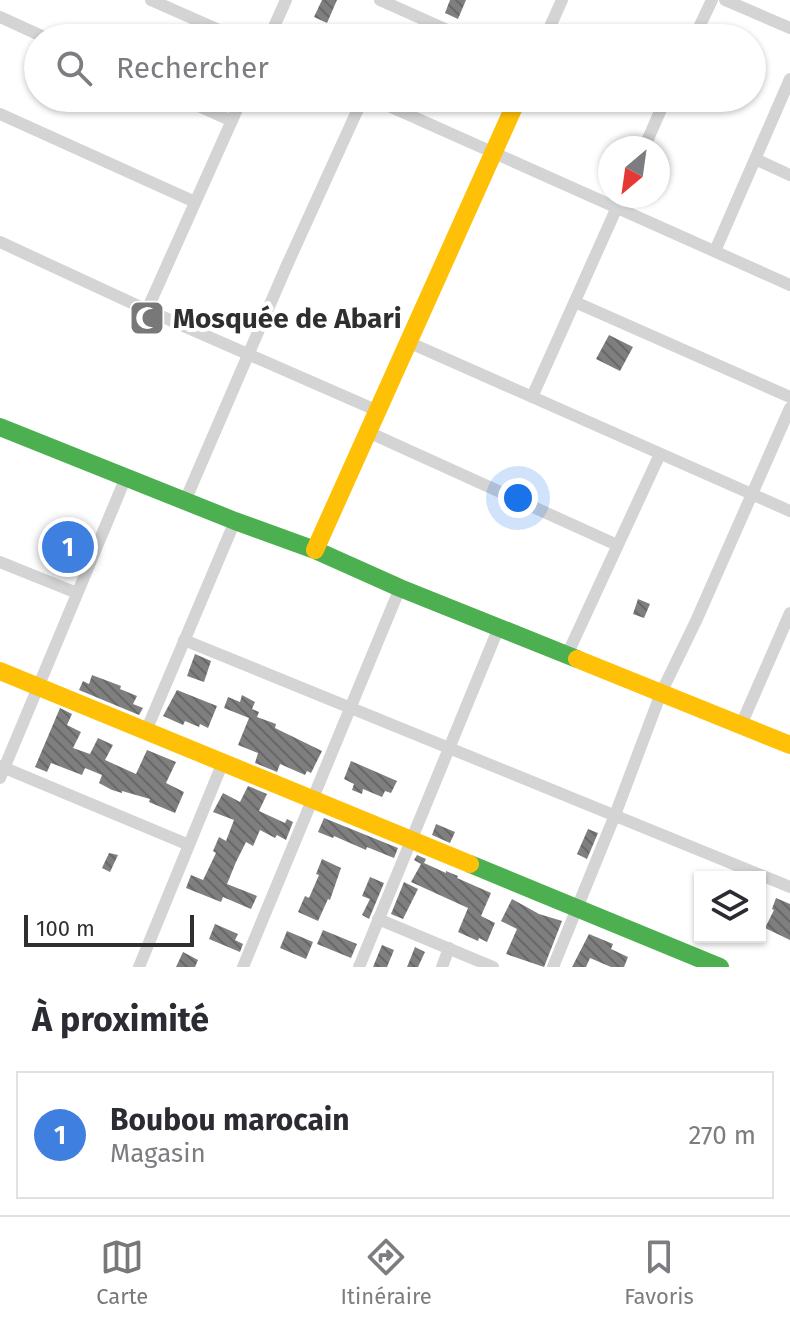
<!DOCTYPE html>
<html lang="fr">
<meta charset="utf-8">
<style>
body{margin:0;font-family:"Fira Sans",sans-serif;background:#f7f7f7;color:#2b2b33}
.controls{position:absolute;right:24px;bottom:24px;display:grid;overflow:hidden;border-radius:0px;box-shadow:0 2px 6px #0004}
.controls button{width:72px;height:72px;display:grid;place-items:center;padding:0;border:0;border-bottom:2px solid #e1e1e2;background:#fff;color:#2b2b33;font:40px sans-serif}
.compass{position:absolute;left:598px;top:136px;width:72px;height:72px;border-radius:50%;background:#fff;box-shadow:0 2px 6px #0004;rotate:209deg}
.scale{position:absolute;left:24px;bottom:20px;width:170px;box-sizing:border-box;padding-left:8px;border:4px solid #2f2f2f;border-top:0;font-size:22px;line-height:28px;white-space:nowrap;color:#2f2f2f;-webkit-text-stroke:6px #fff;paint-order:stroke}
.you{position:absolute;left:518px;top:498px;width:28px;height:28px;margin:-20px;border:6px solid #fff;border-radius:50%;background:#1a73e8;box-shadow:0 0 0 12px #1a73e833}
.badge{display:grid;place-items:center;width:52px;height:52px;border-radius:50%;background:#787878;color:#fff;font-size:26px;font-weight:700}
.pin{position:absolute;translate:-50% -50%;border:4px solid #fff;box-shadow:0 2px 8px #0006}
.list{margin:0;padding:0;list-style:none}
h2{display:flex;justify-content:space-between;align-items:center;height:104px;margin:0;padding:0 32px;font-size:34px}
h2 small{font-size:26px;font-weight:400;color:#7c7c81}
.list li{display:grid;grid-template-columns:52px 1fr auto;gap:24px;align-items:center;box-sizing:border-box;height:128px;margin:0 16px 16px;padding:0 16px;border:2px solid #e1e1e2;border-radius:0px}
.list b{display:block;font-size:30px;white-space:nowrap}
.list p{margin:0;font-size:26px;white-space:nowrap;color:#7c7c81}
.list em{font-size:26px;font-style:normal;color:#7c7c81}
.icon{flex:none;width:44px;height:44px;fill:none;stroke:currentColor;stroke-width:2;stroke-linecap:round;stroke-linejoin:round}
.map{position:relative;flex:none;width:790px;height:967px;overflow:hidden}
.search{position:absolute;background:#fff;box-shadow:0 2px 6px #0004;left:24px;right:24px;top:24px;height:88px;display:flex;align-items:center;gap:20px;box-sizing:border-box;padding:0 28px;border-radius:44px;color:#7c7c81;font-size:30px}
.sheet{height:248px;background:#fff}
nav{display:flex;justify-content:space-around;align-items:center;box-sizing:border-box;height:112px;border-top:2px solid #e1e1e2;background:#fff;font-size:22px;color:#7c7c81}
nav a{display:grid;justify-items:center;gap:4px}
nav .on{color:#787878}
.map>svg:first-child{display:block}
.building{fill:url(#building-back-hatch)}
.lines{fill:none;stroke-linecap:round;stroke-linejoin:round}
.street{stroke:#d4d4d4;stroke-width:12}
.fast{stroke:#4caf50;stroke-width:18}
.slow{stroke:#ffc107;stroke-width:18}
.labels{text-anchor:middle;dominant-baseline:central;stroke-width:8;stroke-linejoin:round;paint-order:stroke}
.poi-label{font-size:28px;font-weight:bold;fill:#2f2f2f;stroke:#fff;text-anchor:start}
</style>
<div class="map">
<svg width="790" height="967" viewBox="0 0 790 967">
<defs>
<pattern id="building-back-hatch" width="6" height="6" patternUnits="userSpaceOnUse" patternTransform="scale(2)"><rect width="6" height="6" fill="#7f7f7f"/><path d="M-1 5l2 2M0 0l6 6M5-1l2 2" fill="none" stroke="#686868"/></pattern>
</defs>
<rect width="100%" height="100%" fill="#fff"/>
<path class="building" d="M322,0H337L327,23L314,17Z
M450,0H466L458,19L445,13Z
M609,335L633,347L620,371L596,359Z
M638,599L650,604L644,618L633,614Z
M195,654L211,661L204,682L187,676Z
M92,675L121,686L120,689L137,696L133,704L143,708L139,715L79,690L83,681L89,684Z
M177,690L217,706L208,728L200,724L199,727L185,721L183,725L163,716Z
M242,695L255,702L252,709L259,712L257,717L276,724L275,728L322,751L311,773L307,771L305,775L280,764L277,772L255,763L258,753L238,745L249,718L224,708L228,697L240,702Z
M60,708L72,714L67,725L81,732L73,748L90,754L98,738L113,745L105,760L136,774L147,750L176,762L166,783L184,792L175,813L149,802L150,799L122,791V793L112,790L99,783L102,775L85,768L82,775L51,763L47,772L35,767Z
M351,761L397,781L391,793L385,791L382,797L363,789L362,794L352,790L354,784L344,779Z
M248,786L267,794L259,811L285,823L287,819L293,822L286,840L277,835L275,838L260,830L253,846L246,842L236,862L227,884L257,896L251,909L223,897L221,902L186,888L191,875L203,880L205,876L216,853L213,851L219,837L226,841L234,820L213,812L223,793L240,802Z
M324,818L398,848L394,858L367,847L366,850L334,836L333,838L318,832Z
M436,824L455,832L450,843L432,835Z
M588,829L598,833L587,859L577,854Z
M109,853L118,855L110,872L102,868Z
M417,855L426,859L424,863L446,873V871L458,876L457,878L491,893L481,916L495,923L487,942L479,938L478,941L458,932L468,908L411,882L421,864L414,860Z
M322,859L341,868L330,900L328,899L318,921L298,912L305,896L309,898L319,875L316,874Z
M370,877L384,883L369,919L362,915L370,899L362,896Z
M404,882L418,889L403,919L391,914Z
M776,898L790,904V940L765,928L774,910L772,909Z
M512,899L539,914L562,921L544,967L506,954L517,929L501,921Z
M215,924L238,934L235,940L243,944L240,952L209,939Z
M323,930L357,944L351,958L317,944Z
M287,931L313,942L306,959L280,948Z
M589,934L613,944L611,949L628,957L624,967H611L590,958L586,967H572Z
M382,945L394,950L387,967H373Z
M415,947L425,952L418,967H407Z
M183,952L198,960L195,967H176Z"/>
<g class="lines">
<path class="street" d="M151,0L237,38
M380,0L465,38
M725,0L790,28
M0,17L46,38
M269,38L286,0
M545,38L562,0
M694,38L712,0
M181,98L232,121
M371,98L790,285
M0,114L195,202
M644,148L666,98
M755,159L790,175
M0,242L147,310L378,411
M715,251L790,79
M575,302L790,397
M147,310L242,98
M408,342L790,511
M532,397L622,196
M368,432L617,545
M185,501L287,265L363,98
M0,562L77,593
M184,640L790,887
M567,655L660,454
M741,725L790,613
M146,731L235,521
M0,766L189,845
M0,778L126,477
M378,919L493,967
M139,967L223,762
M243,967L400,588
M359,967L499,627
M442,967L449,948
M553,967L615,815L661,693L696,621L790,408"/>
<path class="fast" d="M0,427L235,521L315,550L400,588L577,659
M470,864L720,967"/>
<path class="slow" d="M315,550L518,98
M577,659L790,745
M0,671L470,864"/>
</g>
<defs>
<symbol id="mosque-square" viewBox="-11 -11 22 22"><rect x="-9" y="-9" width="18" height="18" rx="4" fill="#787878" stroke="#fff"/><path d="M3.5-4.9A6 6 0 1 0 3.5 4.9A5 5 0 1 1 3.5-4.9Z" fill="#fff"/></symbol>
</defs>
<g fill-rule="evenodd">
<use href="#mosque-square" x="127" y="298" width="40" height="40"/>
</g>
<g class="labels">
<g class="poi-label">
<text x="173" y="318">Mosquée de Abari</text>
</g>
</g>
</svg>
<div class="controls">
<button><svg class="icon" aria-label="layers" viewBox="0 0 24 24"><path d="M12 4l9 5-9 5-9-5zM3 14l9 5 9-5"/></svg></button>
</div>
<svg class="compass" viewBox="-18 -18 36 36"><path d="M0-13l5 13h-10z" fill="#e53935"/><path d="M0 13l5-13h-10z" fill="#7c7c81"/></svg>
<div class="scale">100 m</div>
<div class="you"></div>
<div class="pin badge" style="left:68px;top:547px;background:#3f7fe0">1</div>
<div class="search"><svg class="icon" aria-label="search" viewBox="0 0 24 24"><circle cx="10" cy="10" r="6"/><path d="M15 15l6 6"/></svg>Rechercher</div>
</div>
<section class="sheet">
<h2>À proximité<small></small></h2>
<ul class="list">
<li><span class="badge" style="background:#3f7fe0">1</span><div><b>Boubou marocain</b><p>Magasin</p></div><em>270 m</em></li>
</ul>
</section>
<nav>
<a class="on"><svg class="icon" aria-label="map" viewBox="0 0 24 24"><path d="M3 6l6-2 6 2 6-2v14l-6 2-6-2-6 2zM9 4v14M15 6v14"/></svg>Carte</a>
<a><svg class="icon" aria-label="directions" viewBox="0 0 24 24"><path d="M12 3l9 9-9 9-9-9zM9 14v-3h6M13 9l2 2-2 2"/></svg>Itinéraire</a>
<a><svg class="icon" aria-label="saved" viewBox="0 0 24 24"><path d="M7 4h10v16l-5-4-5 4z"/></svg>Favoris</a>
</nav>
